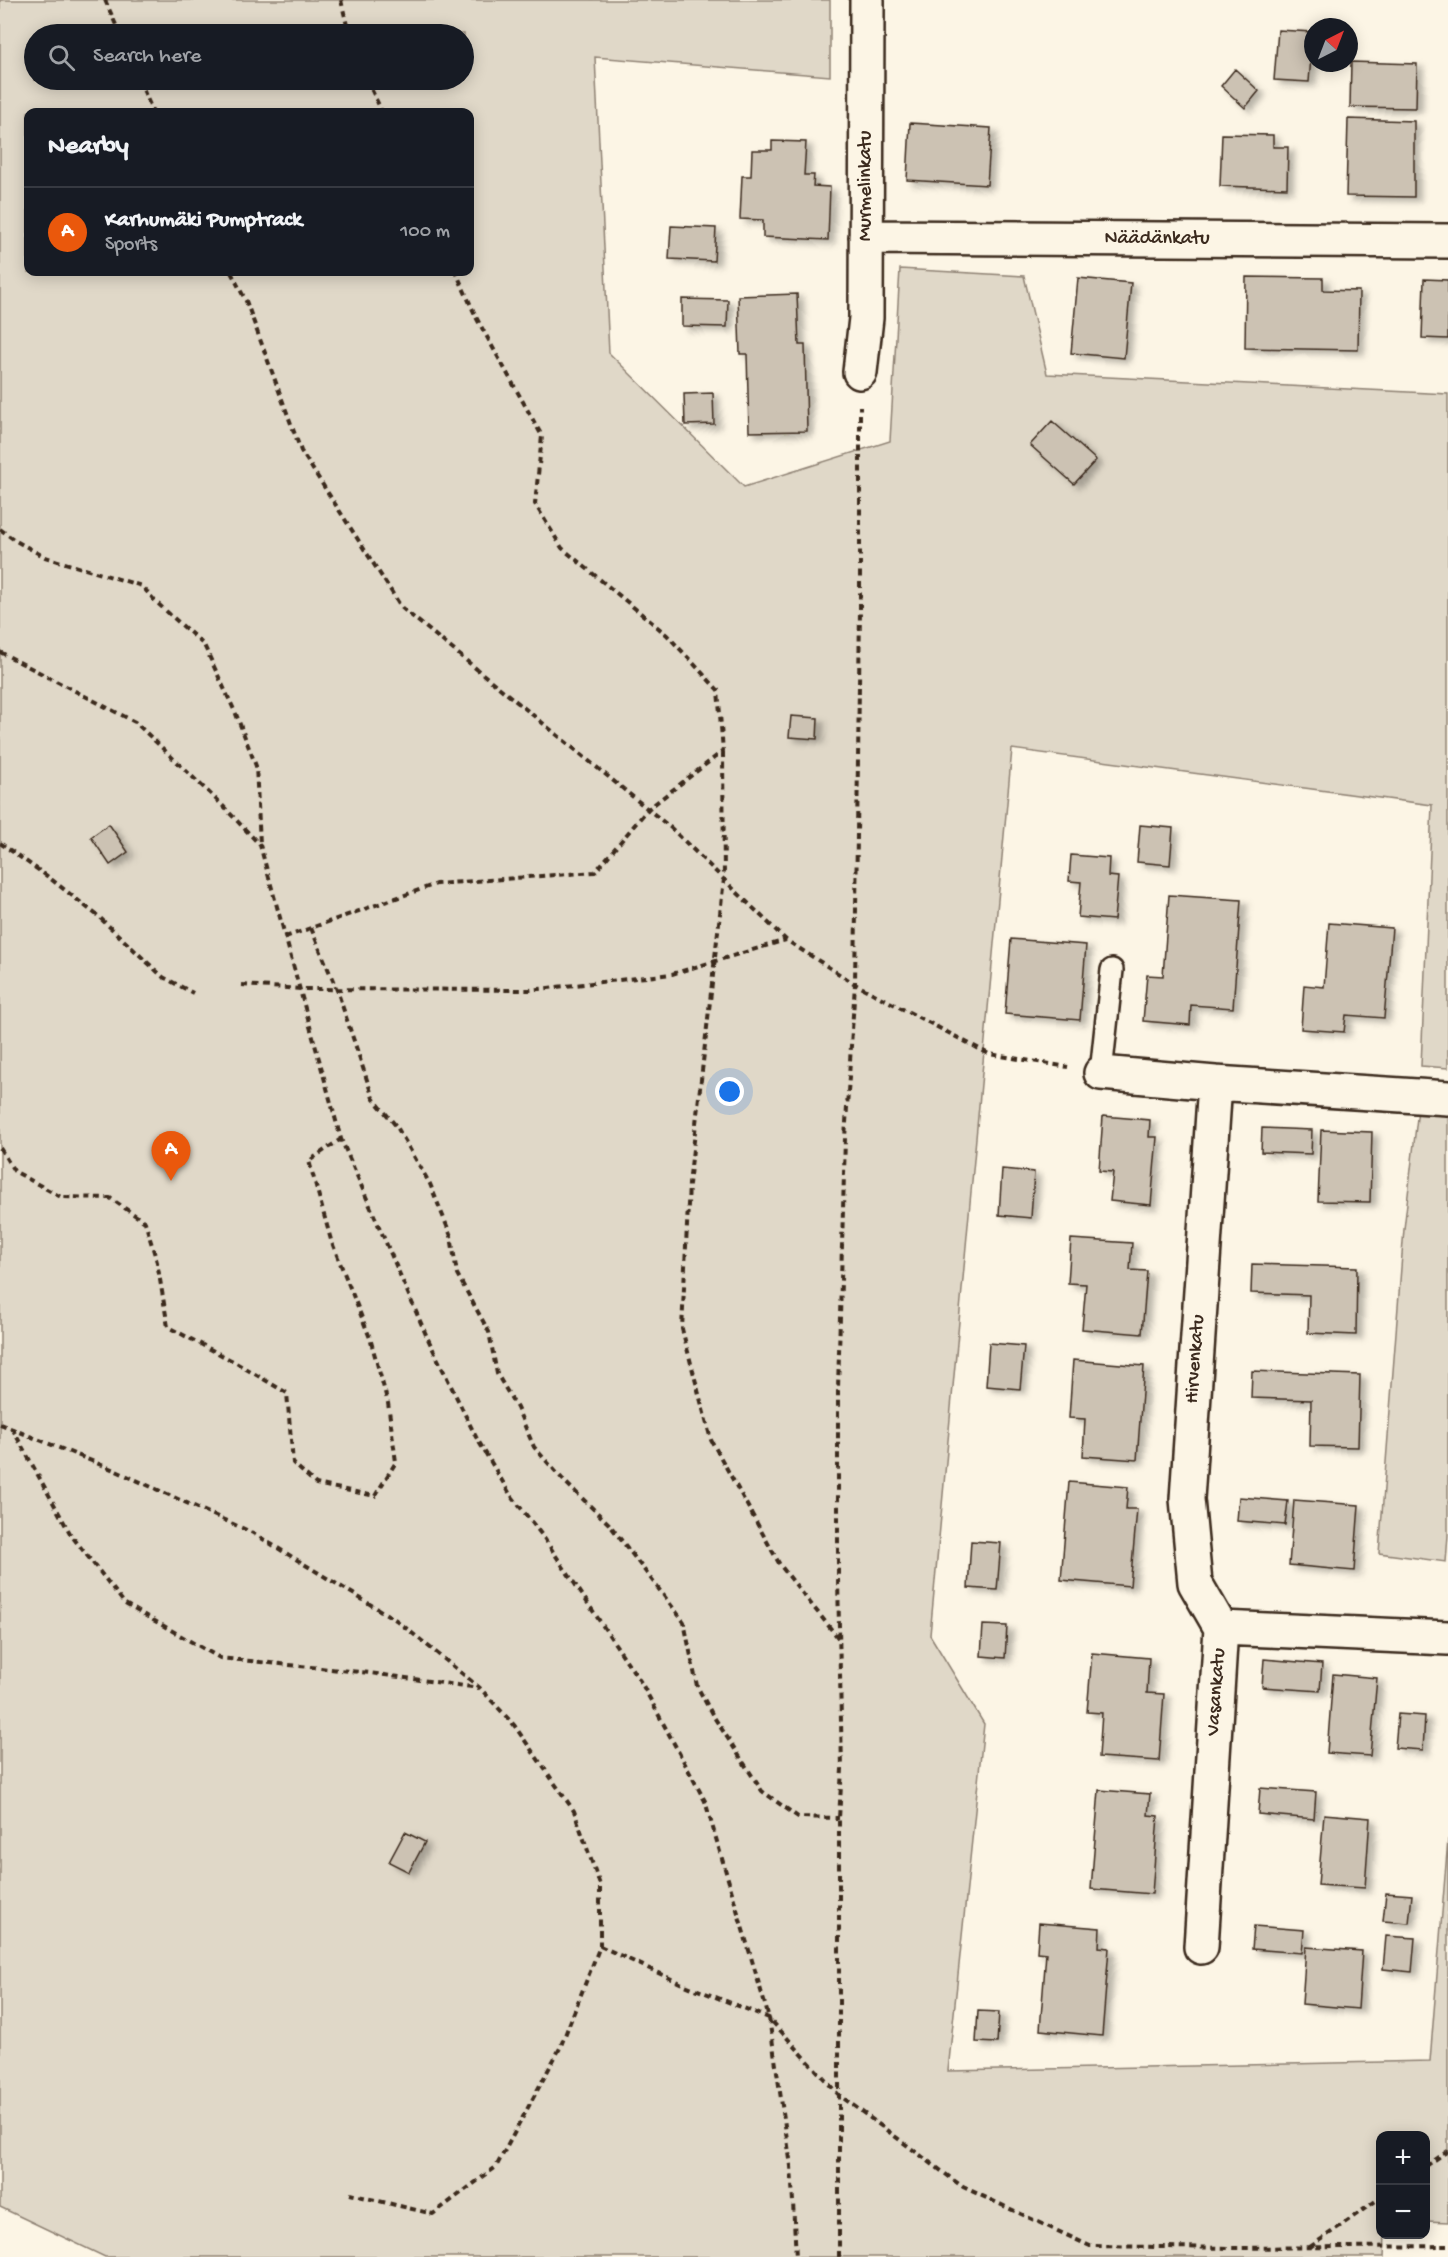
<!DOCTYPE html>
<meta charset="utf-8">
<style>
body{margin:0;font-family:"Gochi Hand",sans-serif;background:#20242c;color:#f1f3f6}
.controls{position:absolute;right:18px;bottom:18px;display:grid;overflow:hidden;border-radius:12px;box-shadow:0 3px 15px #0003}
.controls button{width:54px;height:54px;display:grid;place-items:center;padding:0;border:0;border-bottom:2px solid #363941;background:#171b24;color:#f1f3f6;font:30px sans-serif}
.compass{position:absolute;left:1304px;top:18px;width:54px;height:54px;border-radius:50%;background:#171b24;box-shadow:0 3px 15px #0003;rotate:42deg}
.you{position:absolute;left:730px;top:1092px;width:21px;height:21px;margin:-15px;border:4px solid #fff;border-radius:50%;background:#1a73e8;box-shadow:0 0 0 9px #1a73e833}
.badge{display:grid;place-items:center;width:39px;height:39px;border-radius:50%;background:#ea580c;color:#fff;font-size:20px;font-weight:700}
.pin{position:absolute;translate:-50% -50px;filter:drop-shadow(0 2px 3px #0008)}
.pin::after{content:'';position:absolute;top:32px;width:21px;height:18px;background:inherit;clip-path:polygon(0 0,100% 0,50% 100%)}
.list{margin:0;padding:0;list-style:none}
h2{display:flex;justify-content:space-between;align-items:center;height:78px;margin:0;padding:0 24px;font-size:26px}
h2 small{font-size:20px;font-weight:400;color:#9ea1a6}
.list li{display:grid;grid-template-columns:39px 1fr auto;gap:18px;align-items:center;box-sizing:border-box;height:90px;padding:0 24px;border-top:2px solid #363941}
.list b{display:block;font-size:22px;white-space:nowrap}
.list p{margin:0;font-size:20px;white-space:nowrap;color:#9ea1a6}
.list em{font-size:20px;font-style:normal;color:#9ea1a6}
.icon{flex:none;width:33px;height:33px;fill:none;stroke:currentColor;stroke-width:2;stroke-linecap:round;stroke-linejoin:round}
.map{position:relative;flex:none;width:1448px;height:2257px;overflow:hidden}
.search{position:absolute;background:#171b24;box-shadow:0 3px 15px #0003;left:24px;top:24px;width:450px;height:66px;display:flex;align-items:center;gap:15px;box-sizing:border-box;padding:0 21px;border-radius:33px;color:#9ea1a6;font-size:22px}
.panel{position:absolute;background:#171b24;box-shadow:0 3px 15px #0003;left:24px;top:108px;width:450px;height:168px;border-radius:12px}
.map>svg:first-child{display:block}
.green{fill:#e0d8c8;stroke:#8e8173;stroke-width:1.5;fill-rule:evenodd}
.building{fill:#ccc2b3;stroke:#3b2a1e;stroke-width:1.5;filter:url(#shadow)}
.lines{fill:none;stroke-linecap:round;stroke-linejoin:round}
.lane-casing{stroke:#3b2a1e;stroke-width:26}
.street-casing{stroke:#3b2a1e;stroke-width:38}
.path{stroke:#3b2a1e;stroke-width:4;stroke-dasharray:6 4.5;stroke-linecap:butt}
.lane{stroke:#fcf5e5;stroke-width:21}
.street{stroke:#fcf5e5;stroke-width:33}
.labels{text-anchor:middle;dominant-baseline:central;stroke-width:6;stroke-linejoin:round;paint-order:stroke}
.street-label{font-size:20px;fill:#3b2a1e;stroke:#fcf5e5}
</style>
<div class="map">
<svg width="1448" height="2257" viewBox="0 0 1448 2257">
<defs>
<filter id="shadow"><feDropShadow dx="6" dy="4" stdDeviation="3" flood-color="#0004"/></filter>
</defs>
<rect width="100%" height="100%" fill="#fcf5e5"/>
<filter id="ink" filterUnits="userSpaceOnUse"><feTurbulence type="fractalNoise" baseFrequency=".0167" numOctaves="2"/><feDisplacementMap in="SourceGraphic" scale="12" xChannelSelector="R" yChannelSelector="G"/><feConvolveMatrix kernelMatrix="1 2 1 2 8 2 1 2 1" color-interpolation-filters="sRGB"/></filter>
<g filter="url(#ink)">
<path class="green" d="M0,0H830V76L595,57L609,353L744,487L890,441L900,269L1024,276L1047,374L1448,394V1068L1421,1066L1432,805L1012,749L930,1635L984,1724L948,2071L1430,2061L1448,1839V2222L1426,2221V2136H1380V2234L1385,2235L1384,2257H105L0,2207ZM34,34H464V80H34ZM28,112H470V272H28Z
M1418,1109L1448,1112V1535L1446,1562L1379,1553L1404,1229Z"/>
<path class="building" d="M1278,30L1313,32L1309,82L1274,80Z
M1351,62L1417,64L1416,108L1350,107Z
M1235,69L1259,91L1245,108L1221,86Z
M1348,119L1414,121V197L1346,196Z
M910,123L991,128L987,185L907,180Z
M1222,134L1273,135V147H1288L1287,188L1220,186Z
M772,141L806,142L804,175H814L813,186L830,187L828,240L763,237V220L740,219L742,176H751L752,150H772Z
M671,226L716,228L714,261L669,259Z
M1246,277L1323,278V290L1359,291L1358,350L1245,348Z
M1078,278L1131,283L1124,358L1071,353Z
M1424,279L1448,280V339L1422,338Z
M797,294L799,345H805L807,431L749,432L747,354H740L738,296Z
M682,299L728,300L727,327L682,326Z
M713,393L714,424L685,425L684,394Z
M1052,421L1096,460L1074,484L1030,445Z
M791,716L818,718L817,739L789,737Z
M109,824L128,852L110,865L91,837Z
M1140,825L1173,828L1170,865L1137,862Z
M1071,855L1109,858L1108,876L1118,877L1114,920L1078,917L1081,882L1069,881Z
M1169,895L1241,900L1233,1008L1191,1005L1190,1025L1143,1021L1147,975L1163,976Z
M1329,923L1392,928L1384,1018L1346,1015L1344,1032L1301,1029L1304,985L1324,987Z
M1011,939L1086,945L1080,1020L1005,1014Z
M1103,1116L1150,1120L1149,1137H1157L1151,1205L1110,1201L1113,1172L1099,1171Z
M1262,1128L1312,1130L1311,1154L1261,1152Z
M1321,1130L1372,1132L1370,1202L1318,1201Z
M1002,1169L1034,1172L1031,1218L999,1215Z
M1071,1239L1132,1243L1130,1270L1147,1271L1142,1334L1082,1329L1086,1284L1068,1283Z
M1252,1264L1357,1267L1356,1335L1308,1333L1309,1295L1251,1293Z
M989,1343L1024,1346L1020,1389L986,1386Z
M1073,1360L1144,1366L1137,1460L1083,1456L1085,1419L1069,1418Z
M1252,1371L1360,1375L1358,1447L1310,1446L1311,1400L1251,1398Z
M1069,1482L1128,1487L1126,1509H1137L1130,1586L1061,1580Z
M1239,1497L1288,1501L1285,1525L1237,1521Z
M1294,1500L1359,1505L1354,1571L1289,1565Z
M971,1541L1001,1543L997,1590L968,1588Z
M983,1625L1007,1626L1005,1658L981,1656Z
M1092,1653L1149,1658L1147,1693L1164,1694L1159,1761L1099,1757L1102,1713L1087,1712Z
M1264,1659L1322,1664L1320,1691L1262,1687Z
M1333,1674L1377,1678L1370,1756L1327,1753Z
M1398,1714L1425,1716L1423,1750L1395,1748Z
M1260,1788L1316,1792L1314,1819L1258,1814Z
M1099,1790L1150,1794L1148,1815L1158,1816L1152,1894L1091,1889Z
M1324,1814L1370,1818L1365,1888L1318,1885Z
M405,1832L425,1842L409,1872L389,1862Z
M1386,1893L1412,1895L1409,1923L1383,1921Z
M1039,1923L1100,1928L1099,1947L1109,1948L1102,2036L1040,2030L1046,1953L1037,1952Z
M1254,1926L1304,1930L1302,1953L1252,1949Z
M1386,1936L1415,1938L1412,1972L1383,1969Z
M1306,1947L1362,1951L1358,2009L1302,2004Z
M978,2011L999,2012L997,2043L976,2042Z"/>
<g class="lines">
<defs>
<path id="lane" d="M1101,1073L1112,970"/>
<path id="street" d="M866,237L1448,241
M860,372L866,318L867,0
M1101,1073L1215,1083
M1221,1628L1195,1583L1187,1499L1215,1083L1448,1098
M1201,1947L1221,1628L1448,1638"/>
</defs>
<use href="#lane" class="lane-casing"/>
<use href="#street" class="street-casing"/>
<path class="path" d="M105,0L120,34
M341,0L349,34
M139,80L153,112
M367,80L382,112
M231,272L246,301L301,451L402,608L671,828L786,940L855,984L989,1054L1068,1067
M0,529L16,541L45,557L142,586L155,601L204,645L236,714L256,766L260,844
M0,652L135,722L222,805L260,845L341,1139L427,1337L476,1437L510,1494L544,1538L642,1684L705,1801L769,2018L791,2166L796,2257
M723,752L724,879L689,1184L682,1329L711,1440L780,1565L839,1639
M0,843L47,876L98,916L163,977L193,993
M311,928L337,990L373,1098L397,1127L430,1184L451,1236L457,1274L489,1332L497,1374L517,1408L534,1447L565,1482L609,1524L684,1622L697,1686L712,1714L762,1791L798,1817L839,1818
M285,937L436,884L595,872L648,809L723,751L718,690L667,635L562,548L535,504L542,436L477,319L456,272
M242,985L301,989L530,990L672,974L786,940
M0,1148L14,1171L61,1197L110,1198L145,1222L157,1262L168,1327L231,1360L287,1393L293,1463L316,1484L375,1496L396,1462L388,1403L370,1338L331,1240L309,1161L341,1139
M0,1424L114,1470L253,1533L396,1620L480,1688L514,1725L574,1811L600,1885V1946L560,2048L496,2167L433,2214L350,2194
M12,1428L71,1535L125,1604L220,1658L370,1673L479,1688
M600,1946L680,1983L769,2018L838,2094L963,2187L1090,2246L1236,2248L1448,2246
M1426,2166L1448,2151
M1310,2247L1380,2198
M839,2257V1818L842,1769L838,1579V1388L845,1138L855,984L860,610V406"/>
<use href="#lane" class="lane"/>
<use href="#street" class="street"/>
</g>
</g>
<g class="labels">
<g class="street-label">
<text transform="translate(866 186) rotate(-90)">Murmelinkatu</text>
<text x="1157" y="239">Näädänkatu</text>
<text transform="translate(1196 1359) rotate(-86)">Hirvenkatu</text>
<text transform="translate(1217 1692) rotate(-86)">Vasankatu</text>
</g>
</g>
</svg>
<div class="controls">
<button>+</button>
<button>−</button>
</div>
<svg class="compass" viewBox="-18 -18 36 36"><path d="M0-13l5 13h-10z" fill="#e53935"/><path d="M0 13l5-13h-10z" fill="#9ea1a6"/></svg>
<div class="you"></div>
<div class="pin badge" style="left:171px;top:1181px">A</div>
<div class="search"><svg class="icon" aria-label="search" viewBox="0 0 24 24"><circle cx="10" cy="10" r="6"/><path d="M15 15l6 6"/></svg>Search here</div>
<section class="panel">
<h2>Nearby<small></small></h2>
<ul class="list">
<li><span class="badge">A</span><div><b>Karhumäki Pumptrack</b><p>Sports</p></div><em>100 m</em></li>
</ul>
</section>
</div>
